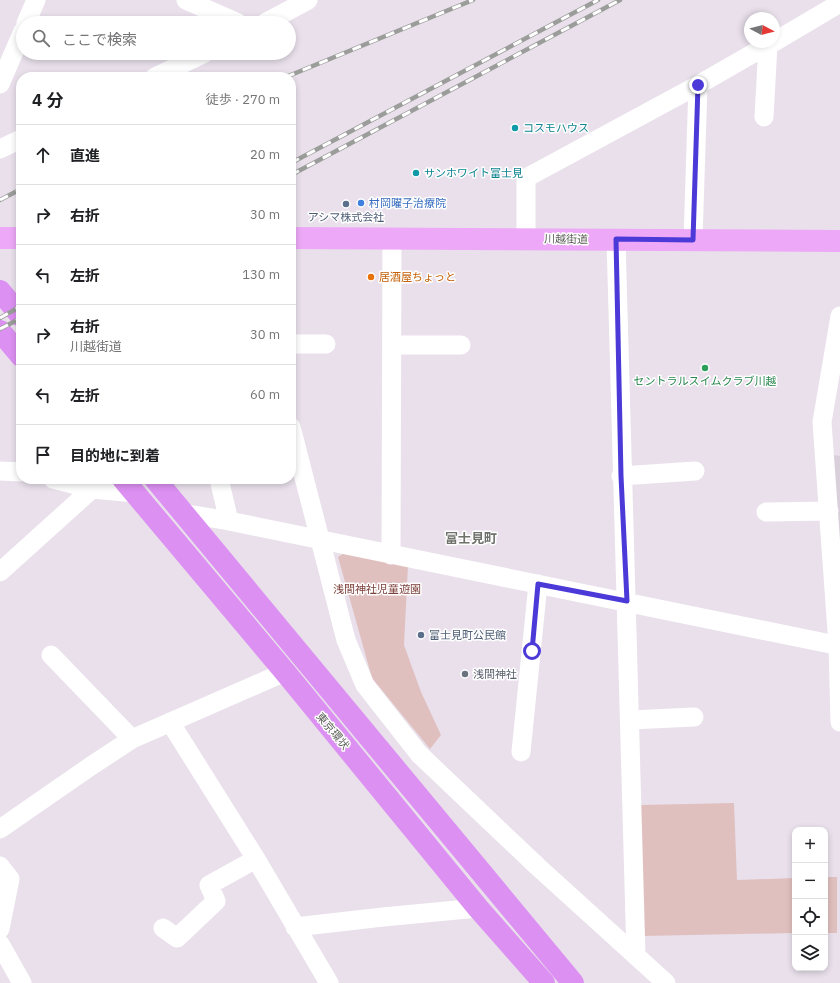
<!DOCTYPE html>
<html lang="ja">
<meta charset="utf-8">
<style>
body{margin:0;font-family:"IBM Plex Sans","Noto Sans JP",sans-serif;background:#f6f6f6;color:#202124}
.controls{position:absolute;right:12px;bottom:12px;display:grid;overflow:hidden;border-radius:8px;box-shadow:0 2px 6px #0003}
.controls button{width:36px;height:36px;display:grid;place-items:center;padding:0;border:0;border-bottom:1px solid #e0e0e0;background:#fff;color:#202124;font:20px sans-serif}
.compass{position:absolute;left:744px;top:12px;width:36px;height:36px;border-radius:50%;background:#fff;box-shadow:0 2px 6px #0003;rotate:97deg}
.stop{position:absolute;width:12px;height:12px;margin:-9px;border:3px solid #4b39d8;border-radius:50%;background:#fff}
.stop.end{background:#4b39d8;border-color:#fff;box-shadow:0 1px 4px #0008}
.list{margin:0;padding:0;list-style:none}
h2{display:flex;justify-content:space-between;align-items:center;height:52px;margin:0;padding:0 16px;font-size:17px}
h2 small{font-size:13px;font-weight:400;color:#757577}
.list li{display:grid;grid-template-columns:26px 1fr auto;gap:12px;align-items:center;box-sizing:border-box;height:60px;padding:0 16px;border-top:1px solid #e0e0e0}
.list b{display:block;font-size:15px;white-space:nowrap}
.list p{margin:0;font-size:13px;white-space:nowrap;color:#757577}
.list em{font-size:13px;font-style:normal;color:#757577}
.icon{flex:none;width:22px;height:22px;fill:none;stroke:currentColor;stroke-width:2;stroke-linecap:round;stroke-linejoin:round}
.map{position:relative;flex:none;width:840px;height:983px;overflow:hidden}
.search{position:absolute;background:#fff;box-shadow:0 2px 6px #0003;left:16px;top:16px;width:280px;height:44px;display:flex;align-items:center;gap:10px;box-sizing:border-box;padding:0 14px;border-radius:22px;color:#757577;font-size:15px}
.panel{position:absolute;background:#fff;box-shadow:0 2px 6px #0003;left:16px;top:72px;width:280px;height:412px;border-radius:16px}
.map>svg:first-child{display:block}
.education{fill:#d8cfda}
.green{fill:#e0c0bf}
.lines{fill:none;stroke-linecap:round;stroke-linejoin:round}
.minor{stroke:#fff;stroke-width:19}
.major{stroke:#eda9f7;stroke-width:22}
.highway{stroke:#dc90f2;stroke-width:22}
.rail-casing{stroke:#9b9d9a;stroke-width:4.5}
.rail{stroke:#fff;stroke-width:3;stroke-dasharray:9;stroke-linecap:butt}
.route{stroke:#4b39d8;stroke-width:5}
.culture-dot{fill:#0f9aa8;stroke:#fff;stroke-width:1.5}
.shop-dot{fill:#3f7fe0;stroke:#fff;stroke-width:1.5}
.service-dot{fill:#5c6f8a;stroke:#fff;stroke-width:1.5}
.food-dot{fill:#e8710a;stroke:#fff;stroke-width:1.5}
.leisure-dot{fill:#2e9e5b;stroke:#fff;stroke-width:1.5}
.worship-dot{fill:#6b7280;stroke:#fff;stroke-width:1.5}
.labels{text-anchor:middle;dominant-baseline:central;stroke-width:3;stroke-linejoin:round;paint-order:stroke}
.culture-label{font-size:11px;fill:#0d838f;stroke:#fff;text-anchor:start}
.shop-label{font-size:11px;fill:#366cbe;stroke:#fff;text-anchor:start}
.service-label{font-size:11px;fill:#4e5e75;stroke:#fff}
.street-label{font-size:11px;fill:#5c6059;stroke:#fff}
.food-label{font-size:11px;fill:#c56008;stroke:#fff;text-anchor:start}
.leisure-label{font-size:11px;fill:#27864d;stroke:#fff}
.park-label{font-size:11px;fill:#7d403b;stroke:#fff}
.worship-label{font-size:11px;fill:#5b616d;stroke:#fff;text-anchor:start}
.quarter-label{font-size:13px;font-weight:bold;fill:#6e726a;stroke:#fff}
</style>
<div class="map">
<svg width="840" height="983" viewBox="0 0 840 983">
<rect width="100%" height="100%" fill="#e9e0eb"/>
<path class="education" d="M833,455L840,456V555Z"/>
<path class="green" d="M346,552L408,565L404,645L421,692L441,735L430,749L372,678L338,557Z
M734,803L737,880L795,878V933L643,936L640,805Z
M825,877H837V933H825Z"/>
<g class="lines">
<path class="minor" d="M186,0L238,23
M26,23L36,0
M265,23L308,0
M774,42L840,3
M155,77L205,53
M0,84L23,31
M764,117L768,45
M0,149L21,139
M526,238V178L698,85L773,42
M616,239L636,956
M693,240L698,85
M840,316L822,422L838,645L840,722
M291,344H326
M393,345H461
M291,427L346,640L365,685L419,754L537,866L666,983
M0,471L21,472
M621,476L695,471
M53,479L92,489L135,493
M219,479L229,521
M766,512L829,511
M182,513L229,521L840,646
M391,555L392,238
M0,572L92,489
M51,655L132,739
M630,720L694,717
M170,722L256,859L329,983
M521,752L538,584
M0,829L91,766L132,739L285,672
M0,866L10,879L0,929
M295,927L383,917L478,908
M163,928L177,938L216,901L209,885L256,859
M0,944L22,983"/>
<path class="major" d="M0,238H21
M291,238L840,241"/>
<path class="highway" d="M0,291L21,316
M0,331L21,356
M123,479L285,672L478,908L544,983
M155,479L573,983"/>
<defs>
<path id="rail" d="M286,77L473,0
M291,163L598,0
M291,175L620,0
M0,200L21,189
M0,318L21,306
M0,329L21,318"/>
</defs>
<use href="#rail" class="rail-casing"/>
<use href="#rail" class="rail"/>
</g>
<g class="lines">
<path class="route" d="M532,651L538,584L627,601L621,476L616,239L693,240L698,85"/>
</g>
<g class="culture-dot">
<circle cx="515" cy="128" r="4"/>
<circle cx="416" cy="173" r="4"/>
</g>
<circle class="shop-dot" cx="361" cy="203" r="4"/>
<g class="service-dot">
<circle cx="346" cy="204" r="4"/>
<circle cx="421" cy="635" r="4"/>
</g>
<circle class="food-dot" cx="371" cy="277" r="4"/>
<circle class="leisure-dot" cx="705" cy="368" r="4"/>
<circle class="worship-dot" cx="465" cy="674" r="4"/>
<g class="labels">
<g class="culture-label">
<text x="523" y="128">コスモハウス</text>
<text x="424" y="173">サンホワイト富士見</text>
</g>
<g class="shop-label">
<text x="369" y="203">村岡曜子治療院</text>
</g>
<g class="service-label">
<text x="346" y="217">アシマ株式会社</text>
<text x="429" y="635" text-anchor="start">富士見町公民館</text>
</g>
<g class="street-label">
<text transform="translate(566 239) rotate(1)">川越街道</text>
<text transform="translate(333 731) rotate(50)">東京環状</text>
</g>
<g class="food-label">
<text x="379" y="277">居酒屋ちょっと</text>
</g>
<g class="leisure-label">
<text x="705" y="381">セントラルスイムクラブ川越</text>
</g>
<g class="park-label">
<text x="377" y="589">浅間神社児童遊園</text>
</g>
<g class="worship-label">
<text x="473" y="674">浅間神社</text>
</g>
<g class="quarter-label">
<text x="471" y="538">富士見町</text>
</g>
</g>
</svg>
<div class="controls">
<button>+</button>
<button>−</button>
<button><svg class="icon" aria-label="locate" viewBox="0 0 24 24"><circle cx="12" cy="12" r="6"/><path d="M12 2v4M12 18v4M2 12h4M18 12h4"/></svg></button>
<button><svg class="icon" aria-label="layers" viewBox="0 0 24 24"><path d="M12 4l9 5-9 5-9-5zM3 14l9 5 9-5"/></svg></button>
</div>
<svg class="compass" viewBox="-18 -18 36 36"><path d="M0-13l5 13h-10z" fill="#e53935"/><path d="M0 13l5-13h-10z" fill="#757577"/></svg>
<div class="stop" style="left:532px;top:651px"></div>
<div class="stop end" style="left:698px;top:85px"></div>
<div class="search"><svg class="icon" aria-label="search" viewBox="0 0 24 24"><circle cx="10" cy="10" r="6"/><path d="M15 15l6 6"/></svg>ここで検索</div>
<section class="panel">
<h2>4 分<small>徒歩 · 270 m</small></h2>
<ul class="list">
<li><svg class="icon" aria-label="ahead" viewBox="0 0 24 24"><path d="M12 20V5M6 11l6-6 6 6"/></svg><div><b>直進</b></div><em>20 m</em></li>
<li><svg class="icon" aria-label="right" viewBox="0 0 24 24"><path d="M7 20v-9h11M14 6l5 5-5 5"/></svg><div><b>右折</b></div><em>30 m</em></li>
<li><svg class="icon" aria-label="left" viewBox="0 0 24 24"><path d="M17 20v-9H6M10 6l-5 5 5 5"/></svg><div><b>左折</b></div><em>130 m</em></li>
<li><svg class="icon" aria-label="right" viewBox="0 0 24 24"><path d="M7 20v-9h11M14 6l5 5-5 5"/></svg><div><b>右折</b><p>川越街道</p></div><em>30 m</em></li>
<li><svg class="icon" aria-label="left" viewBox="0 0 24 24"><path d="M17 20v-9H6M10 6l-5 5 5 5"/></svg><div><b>左折</b></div><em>60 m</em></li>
<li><svg class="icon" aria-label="arrive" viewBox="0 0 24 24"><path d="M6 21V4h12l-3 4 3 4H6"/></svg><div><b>目的地に到着</b></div></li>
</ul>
</section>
</div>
